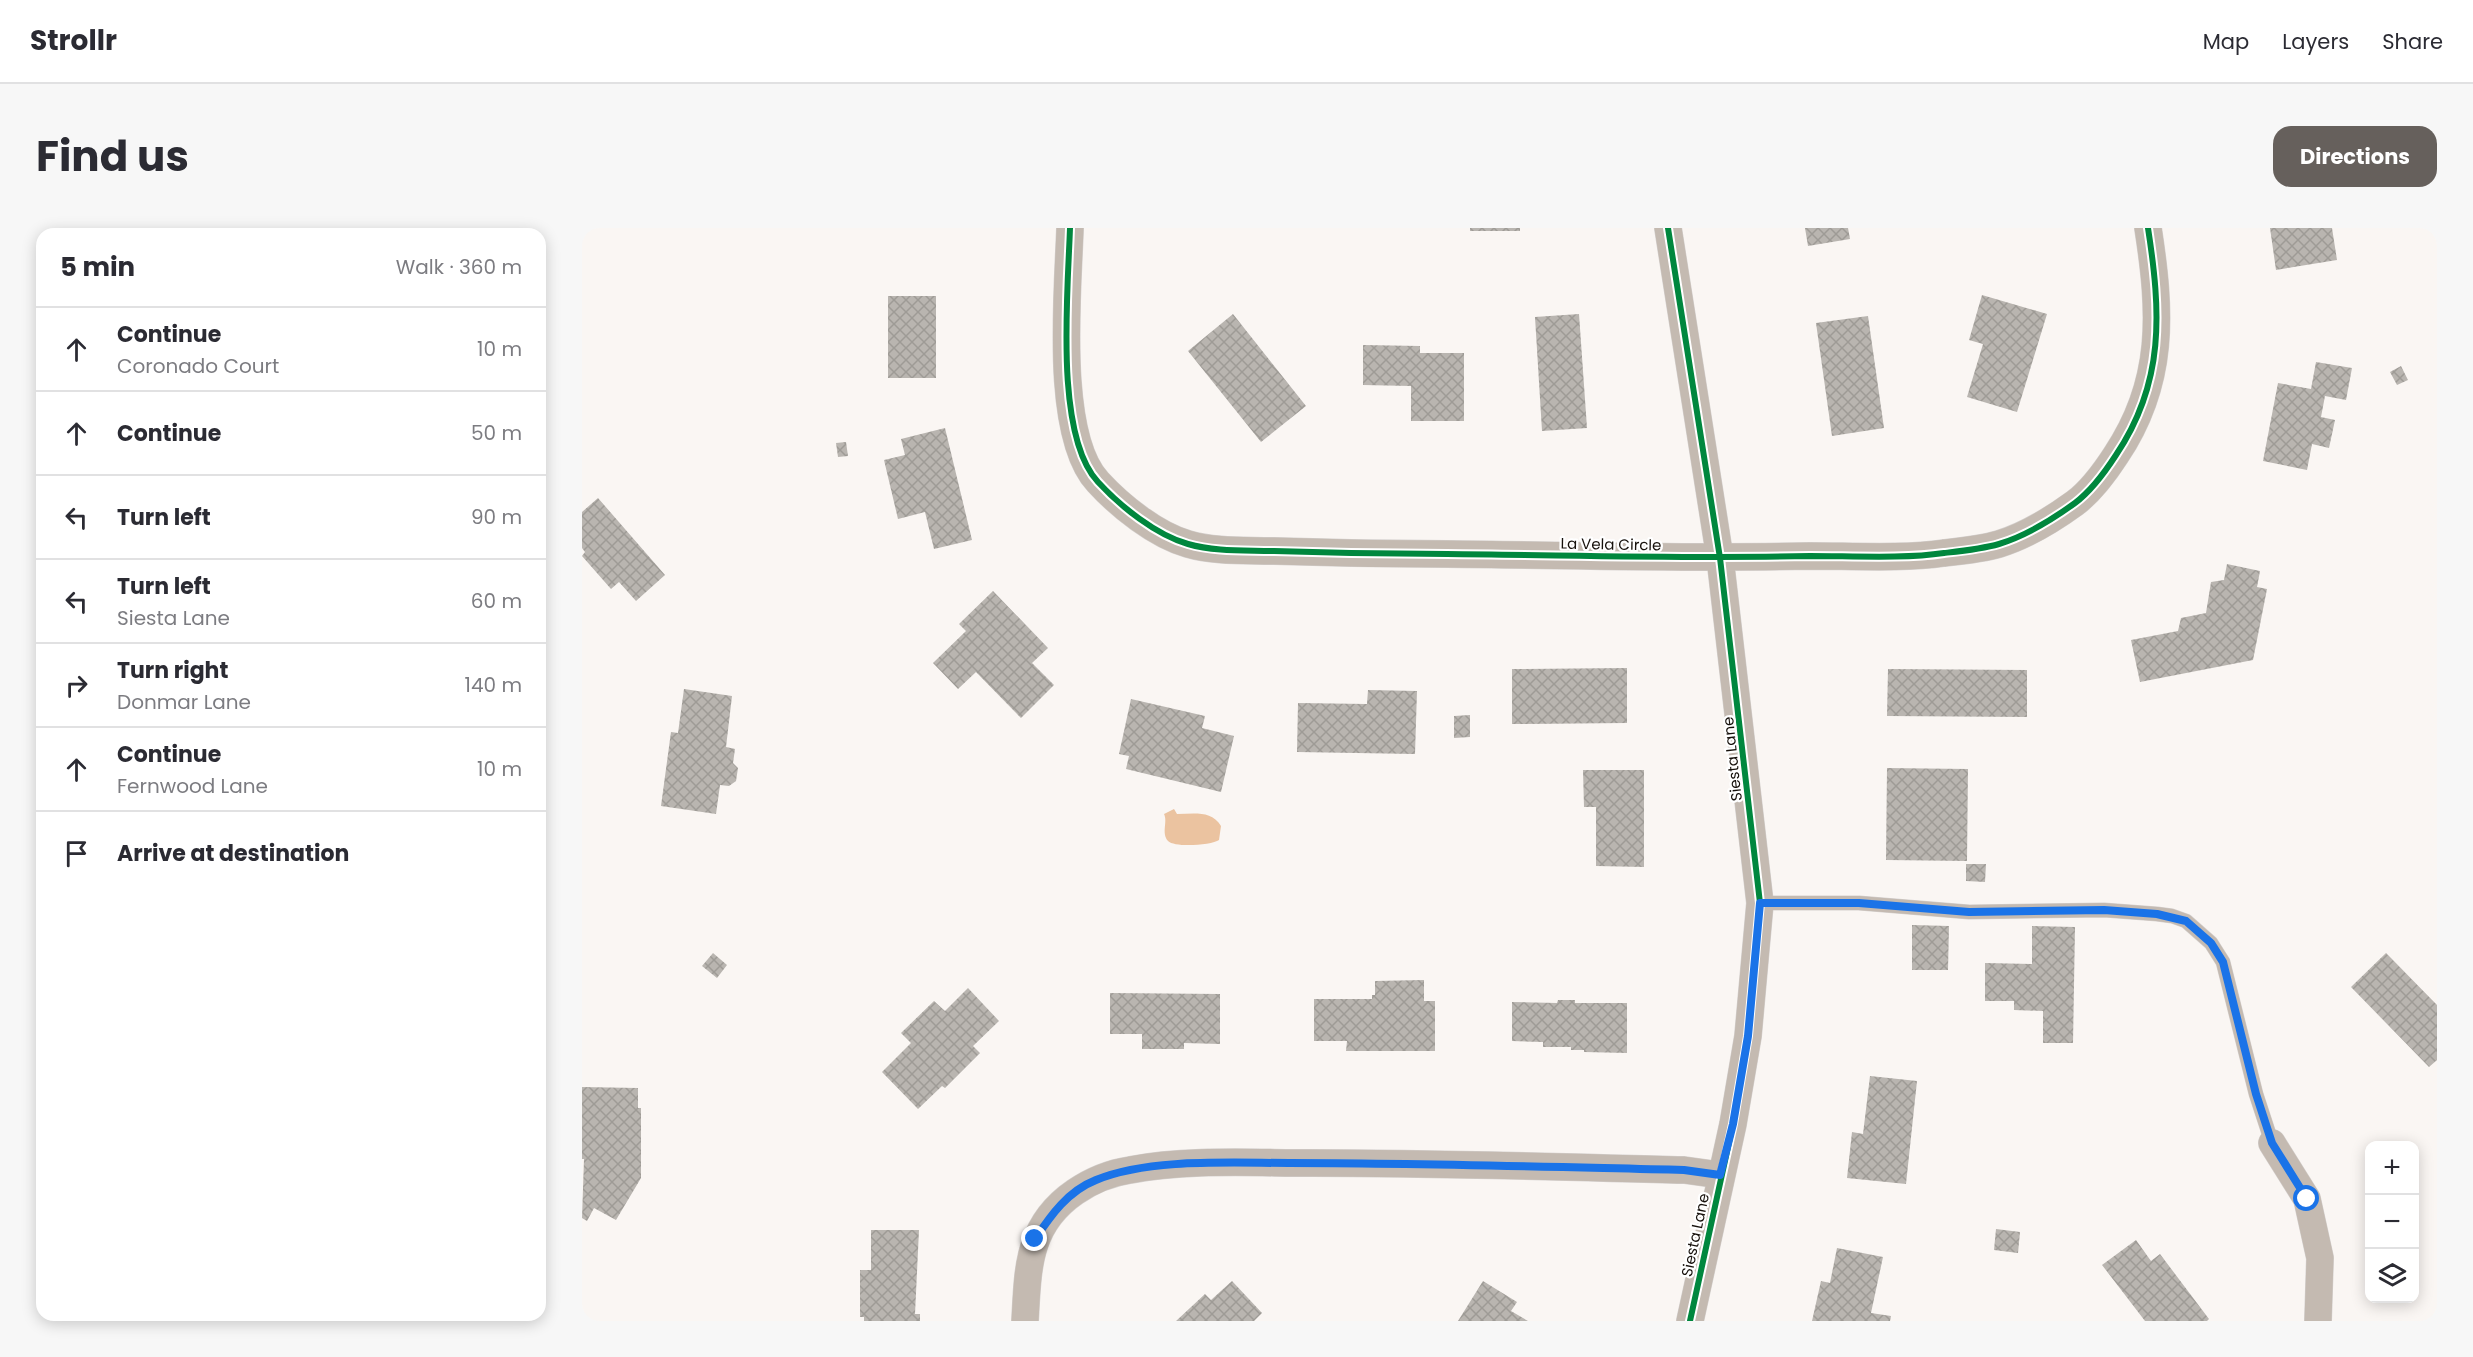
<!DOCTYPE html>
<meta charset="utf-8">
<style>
body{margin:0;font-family:Poppins,sans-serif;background:#f7f7f7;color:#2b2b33}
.controls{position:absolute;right:18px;bottom:18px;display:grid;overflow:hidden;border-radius:12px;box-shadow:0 3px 15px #0003}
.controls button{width:54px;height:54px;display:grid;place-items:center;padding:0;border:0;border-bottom:2px solid #e1e1e2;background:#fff;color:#2b2b33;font:30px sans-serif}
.stop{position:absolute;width:18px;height:18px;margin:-14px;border:4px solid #1a73e8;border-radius:50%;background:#fff}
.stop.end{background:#1a73e8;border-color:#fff;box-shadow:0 2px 6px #0008}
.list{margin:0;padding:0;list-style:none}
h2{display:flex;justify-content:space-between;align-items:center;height:78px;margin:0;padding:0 24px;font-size:26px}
h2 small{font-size:20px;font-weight:400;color:#7c7c81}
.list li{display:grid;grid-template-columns:39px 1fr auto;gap:18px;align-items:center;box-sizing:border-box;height:84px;padding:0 24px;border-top:2px solid #e1e1e2}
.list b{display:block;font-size:22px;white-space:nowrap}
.list p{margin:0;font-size:20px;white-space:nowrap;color:#7c7c81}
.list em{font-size:20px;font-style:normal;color:#7c7c81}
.icon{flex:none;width:33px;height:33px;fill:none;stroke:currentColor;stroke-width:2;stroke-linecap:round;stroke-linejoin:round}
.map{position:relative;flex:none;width:1855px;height:1093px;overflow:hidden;border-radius:18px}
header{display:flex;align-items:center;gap:36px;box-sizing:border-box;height:84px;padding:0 30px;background:#fff;border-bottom:2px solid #e1e1e2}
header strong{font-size:28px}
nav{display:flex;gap:33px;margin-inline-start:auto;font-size:21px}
.intro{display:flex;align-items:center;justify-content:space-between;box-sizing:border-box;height:144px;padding:0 36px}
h1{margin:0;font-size:42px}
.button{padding:15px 27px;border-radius:18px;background:#66605c;color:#fff;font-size:21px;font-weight:700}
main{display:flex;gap:36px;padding:0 36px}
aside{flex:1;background:#fff;border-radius:18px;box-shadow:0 3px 15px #0003}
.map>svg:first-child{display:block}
.water{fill:#ebc3a0}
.building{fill:url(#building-cross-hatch)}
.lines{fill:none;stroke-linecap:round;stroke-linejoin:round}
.lane-casing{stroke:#d5d1cf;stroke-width:15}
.street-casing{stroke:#d5d1cf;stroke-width:28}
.lane{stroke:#c4bab1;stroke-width:14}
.street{stroke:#c4bab1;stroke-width:27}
.cycleway-casing{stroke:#fff;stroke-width:10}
.cycleway{stroke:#00873e;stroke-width:6}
.route{stroke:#1a73e8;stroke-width:8}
.labels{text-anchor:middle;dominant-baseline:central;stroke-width:4.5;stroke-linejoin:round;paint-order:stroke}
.street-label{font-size:15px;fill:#16100b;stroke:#fff}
</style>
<header>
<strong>Strollr</strong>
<nav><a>Map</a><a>Layers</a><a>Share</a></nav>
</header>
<div class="intro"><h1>Find us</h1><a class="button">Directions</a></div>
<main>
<aside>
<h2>5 min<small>Walk · 360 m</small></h2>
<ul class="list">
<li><svg class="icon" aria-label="ahead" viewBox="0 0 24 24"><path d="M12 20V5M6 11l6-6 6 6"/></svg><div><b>Continue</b><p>Coronado Court</p></div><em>10 m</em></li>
<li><svg class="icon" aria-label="ahead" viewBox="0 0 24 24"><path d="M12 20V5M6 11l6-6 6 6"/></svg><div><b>Continue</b></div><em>50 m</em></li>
<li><svg class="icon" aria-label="left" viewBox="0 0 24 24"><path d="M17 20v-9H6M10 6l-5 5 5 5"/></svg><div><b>Turn left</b></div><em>90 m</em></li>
<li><svg class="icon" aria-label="left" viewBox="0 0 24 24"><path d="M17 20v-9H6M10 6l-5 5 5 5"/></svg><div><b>Turn left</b><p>Siesta Lane</p></div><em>60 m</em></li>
<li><svg class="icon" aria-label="right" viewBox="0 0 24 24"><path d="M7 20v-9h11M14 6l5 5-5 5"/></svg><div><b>Turn right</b><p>Donmar Lane</p></div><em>140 m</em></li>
<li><svg class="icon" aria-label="ahead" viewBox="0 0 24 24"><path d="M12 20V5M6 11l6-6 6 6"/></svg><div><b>Continue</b><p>Fernwood Lane</p></div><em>10 m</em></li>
<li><svg class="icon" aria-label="arrive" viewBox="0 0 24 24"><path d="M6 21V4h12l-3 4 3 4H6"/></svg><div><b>Arrive at destination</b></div></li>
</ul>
</aside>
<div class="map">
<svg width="1855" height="1093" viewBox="0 0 1855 1093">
<defs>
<pattern id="building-cross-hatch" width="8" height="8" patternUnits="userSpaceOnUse" patternTransform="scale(1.5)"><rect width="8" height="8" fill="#b9b5b0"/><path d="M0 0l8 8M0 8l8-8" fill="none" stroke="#9e9b96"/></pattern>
</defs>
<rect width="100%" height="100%" fill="#faf6f3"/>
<path class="water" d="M592,581L595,586C612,586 629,582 639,598L637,612C630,617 593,620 586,613C579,605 586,594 582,586Z"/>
<path class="building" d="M888,0H938V3H888Z
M1223,0H1266L1268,11L1226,18Z
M1688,0H1750L1755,32L1694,42Z
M1400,67L1465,86L1435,184L1385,169L1401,116L1387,112Z
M306,68H354V150H306Z
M651,86L724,178L679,214L606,123Z
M997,86L1005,200L960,203L953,89Z
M1286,88L1302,200L1250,208L1234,95Z
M781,117L838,118V125H882V193H829V158L781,157Z
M1734,134L1770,140L1764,172L1743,168L1739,189L1753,192L1747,220L1730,216L1725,242L1681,233L1696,155L1729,161Z
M1819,138L1826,152L1815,157L1808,144Z
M363,200L390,312L352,321L343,284L316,291L302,232L323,227L319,211Z
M264,214L266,228L256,229L254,215Z
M16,270L83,347L54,373L37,354L29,361L0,328L3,324L0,320V284Z
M1645,336L1678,343L1675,359L1685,361L1671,432L1558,454L1549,412L1596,403L1599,390L1624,385L1629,354L1642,352Z
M411,363L466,420L450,435L472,457L439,490L394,444L376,461L351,435L384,403L377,396Z
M1045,440V495L930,496V441Z
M1306,441L1445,442V489L1305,488Z
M102,461L150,468L144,519L153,521L151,535L156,540L154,553L147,558L138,557L134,586L79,578L89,504L96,505Z
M786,462L835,463L833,526L715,524L716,475L785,476Z
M549,471L623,488L620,500L652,508L639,564L544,541L547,528L537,526Z
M888,487V509L872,510V488Z
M1305,540L1386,541L1385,633L1304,632Z
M1001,542H1062V639L1014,638V579H1002Z
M1384,636H1404L1403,654L1384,653Z
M1330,697L1367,698L1366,742H1330Z
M1450,698L1493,699L1491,815H1461V783L1432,782V773H1403V735L1450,736Z
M131,725L145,737L135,750L120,738Z
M1804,725L1855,777V832L1847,839L1769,759Z
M842,752V773H853V823H764L765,813H732V771H790V767H793V753Z
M386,760L417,793L391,818L398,825L363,860L360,858L336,881L300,844L329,815L319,805L352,773L363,783Z
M528,765L638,766V816L602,815V821H560V806H528Z
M976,772H993V775H1045V825L1002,824V822H989V819H961V814L930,813V774L975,775Z
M1288,848L1335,853L1324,956L1265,950L1270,904L1281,906Z
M0,859L56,860V880H59V950L34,992L12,980L5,993L0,990L2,931H0Z
M1414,1001L1438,1004L1436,1025L1412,1022Z
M289,1002H337L333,1086H338V1093H282V1089H278V1042H289Z
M1554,1012L1569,1033L1578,1026L1627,1091L1625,1093H1563L1520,1037Z
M1255,1020L1301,1029L1289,1085L1309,1088L1308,1093H1230L1239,1053L1248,1055Z
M650,1053L680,1085L672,1093H594L623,1066L629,1072Z
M901,1053L935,1074L929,1083L946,1093H876Z"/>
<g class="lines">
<defs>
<path id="lane" d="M1178,675H1277L1387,684L1522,682L1575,686L1590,688L1604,693L1629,715L1641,734L1674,866L1690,915"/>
<path id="street" d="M488,0C486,63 472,207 516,254C538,278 574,307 606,316C633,324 664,322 692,323C750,325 808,326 865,326C986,327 1107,331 1228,328C1270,328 1322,331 1362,325C1380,323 1400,321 1417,316C1443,308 1471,291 1493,275C1509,263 1523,244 1534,227C1583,154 1579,84 1566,0
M1086,0L1138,330L1178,675L1166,808L1151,896L1108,1093
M1690,915L1725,971L1738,1030L1736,1093
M443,1093C446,1041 445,997 493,964C509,953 528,945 548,942C605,931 671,935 729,935C853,935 978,939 1102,942L1138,947"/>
</defs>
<use href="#lane" class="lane-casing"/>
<use href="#street" class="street-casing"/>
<use href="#lane" class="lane"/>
<use href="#street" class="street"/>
<defs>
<path id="cycleway" d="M488,0C486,63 472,207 516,254C538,278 574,307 606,316C633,324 664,322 692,323C750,325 808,326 865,326C986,327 1107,331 1228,328C1270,328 1322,331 1362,325C1380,323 1400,321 1417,316C1443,308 1471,291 1493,275C1509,263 1523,244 1534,227C1583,154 1579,84 1566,0
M1086,0L1138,330L1178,675L1166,808L1151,896L1108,1093"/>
</defs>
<use href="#cycleway" class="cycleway-casing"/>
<use href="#cycleway" class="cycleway"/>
</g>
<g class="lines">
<path class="route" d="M453,1011C469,987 486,963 514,952C567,930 649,935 707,935C839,935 970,939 1102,942L1138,947L1151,896L1166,808L1178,675H1277L1387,684L1522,682L1575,686L1604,693L1629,715L1641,734L1674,866L1690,915L1725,971"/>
</g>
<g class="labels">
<g class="street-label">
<text transform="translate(1029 316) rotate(1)">La Vela Circle</text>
<text transform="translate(1150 531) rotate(-96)">Siesta Lane</text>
<text transform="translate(1113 1007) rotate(-78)">Siesta Lane</text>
</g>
</g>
</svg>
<div class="controls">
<button>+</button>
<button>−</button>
<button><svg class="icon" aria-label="layers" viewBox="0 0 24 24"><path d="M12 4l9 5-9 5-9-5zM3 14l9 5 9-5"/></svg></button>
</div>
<div class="stop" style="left:1725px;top:971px"></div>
<div class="stop end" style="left:453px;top:1011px"></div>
</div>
</main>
